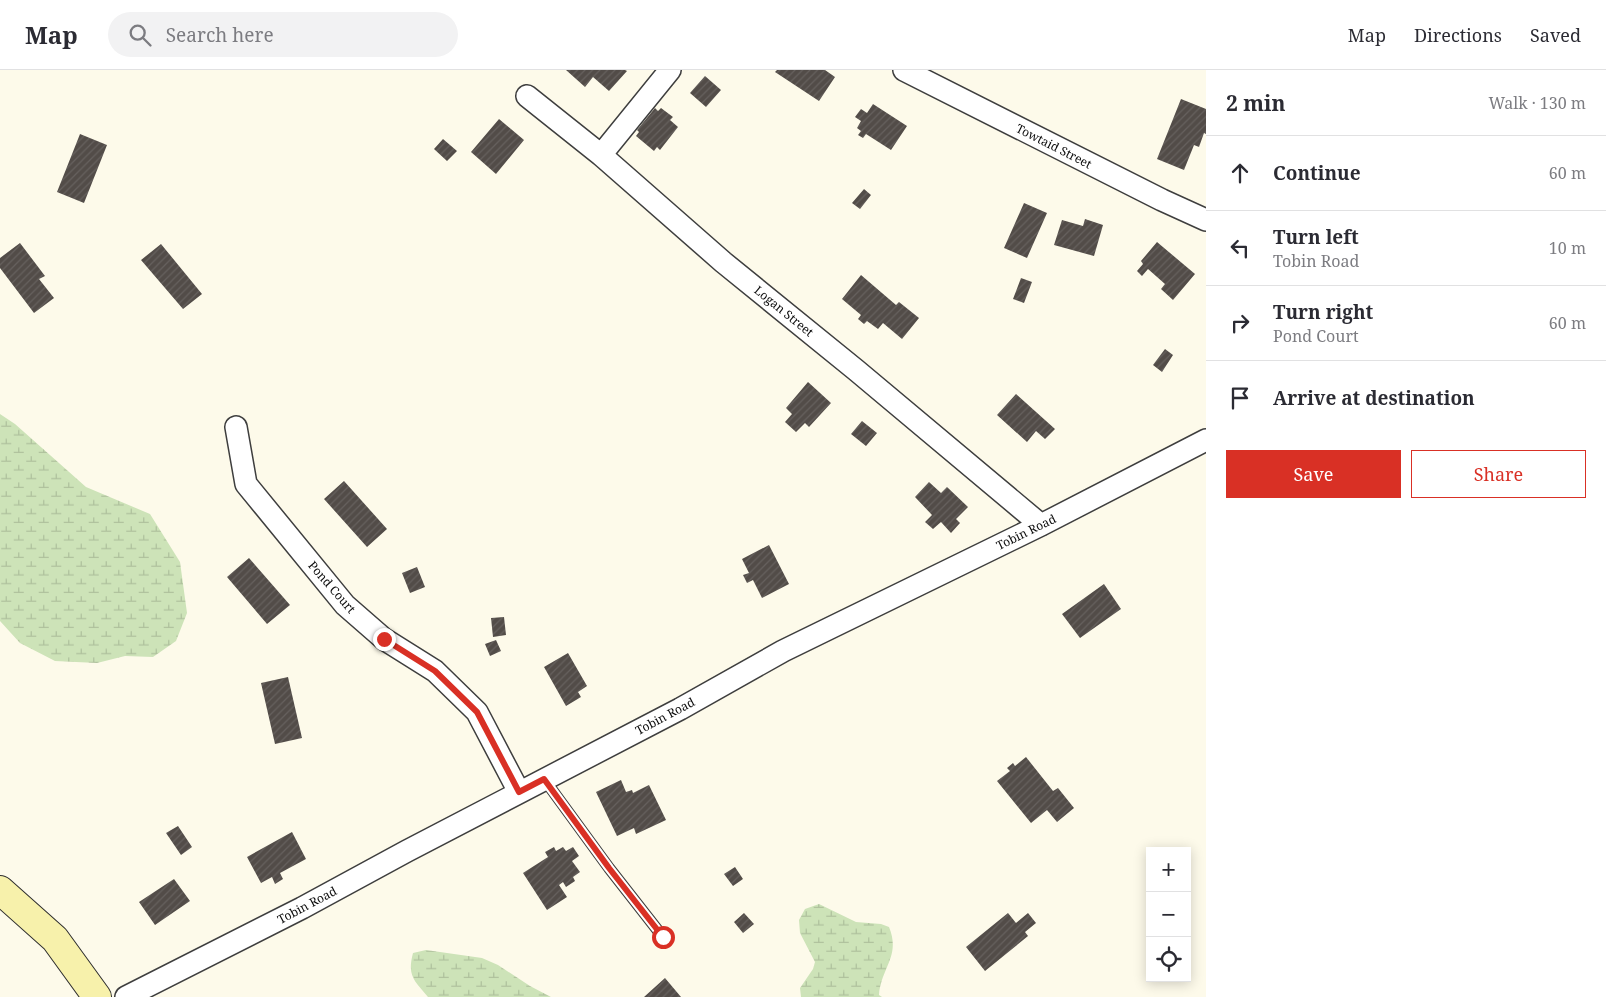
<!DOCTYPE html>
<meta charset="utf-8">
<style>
body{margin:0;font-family:"Noto Serif",serif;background:#f2f2f3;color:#2b2b33}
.controls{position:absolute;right:15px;bottom:15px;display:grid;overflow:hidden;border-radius:0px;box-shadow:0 2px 12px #0003}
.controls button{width:45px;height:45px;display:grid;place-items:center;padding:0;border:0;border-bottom:1px solid #e1e1e2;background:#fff;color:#2b2b33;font:25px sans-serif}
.stop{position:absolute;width:15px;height:15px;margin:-11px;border:4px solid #d93025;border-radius:50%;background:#fff}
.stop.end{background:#d93025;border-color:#fff;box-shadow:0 1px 5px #0008}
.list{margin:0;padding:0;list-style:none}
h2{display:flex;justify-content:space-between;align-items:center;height:65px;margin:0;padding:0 20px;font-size:21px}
h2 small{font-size:16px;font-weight:400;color:#7c7c81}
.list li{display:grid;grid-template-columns:32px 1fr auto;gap:15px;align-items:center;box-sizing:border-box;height:75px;padding:0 20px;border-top:1px solid #e1e1e2}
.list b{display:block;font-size:19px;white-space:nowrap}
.list p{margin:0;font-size:16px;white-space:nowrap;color:#7c7c81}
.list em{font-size:16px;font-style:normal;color:#7c7c81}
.actions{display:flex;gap:10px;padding:15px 20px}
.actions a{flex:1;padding:11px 0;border:1px solid #d93025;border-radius:0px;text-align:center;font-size:18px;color:#d93025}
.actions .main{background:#d93025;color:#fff}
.icon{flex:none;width:28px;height:28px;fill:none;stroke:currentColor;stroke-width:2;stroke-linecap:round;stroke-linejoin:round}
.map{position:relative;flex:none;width:1206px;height:927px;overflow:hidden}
header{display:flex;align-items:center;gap:30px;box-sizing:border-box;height:70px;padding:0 25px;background:#fff;border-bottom:1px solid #e1e1e2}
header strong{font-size:24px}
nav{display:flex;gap:28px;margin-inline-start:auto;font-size:18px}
.search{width:350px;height:45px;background:#f2f2f3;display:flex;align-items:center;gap:12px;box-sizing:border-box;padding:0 18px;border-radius:28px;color:#7c7c81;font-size:19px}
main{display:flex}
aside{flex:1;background:#fff}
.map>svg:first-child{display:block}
.wetland{fill:url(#wetland-marsh)}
.building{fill:url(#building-hatch)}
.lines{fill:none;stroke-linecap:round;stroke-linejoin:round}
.lane-casing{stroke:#3e3e3e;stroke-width:12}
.street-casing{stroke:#3e3e3e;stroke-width:24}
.secondary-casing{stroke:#2d2d2d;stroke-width:30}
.lane{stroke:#fff;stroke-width:10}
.street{stroke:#fff;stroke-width:21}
.secondary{stroke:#f7f1ab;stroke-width:28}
.route{stroke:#d93025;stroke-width:6}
.labels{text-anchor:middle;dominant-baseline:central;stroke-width:5;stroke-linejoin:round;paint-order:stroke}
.street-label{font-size:12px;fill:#0b0b0b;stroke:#fff}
</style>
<header>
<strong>Map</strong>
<div class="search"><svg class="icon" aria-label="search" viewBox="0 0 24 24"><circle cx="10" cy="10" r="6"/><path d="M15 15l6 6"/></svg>Search here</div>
<nav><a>Map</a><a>Directions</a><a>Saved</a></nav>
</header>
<main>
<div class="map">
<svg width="1206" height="927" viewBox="0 0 1206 927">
<defs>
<pattern id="wetland-marsh" width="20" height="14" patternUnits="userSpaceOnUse" patternTransform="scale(1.25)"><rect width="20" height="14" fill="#cde3b8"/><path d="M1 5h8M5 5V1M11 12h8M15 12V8" fill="none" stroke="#afc19d"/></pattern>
<pattern id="building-hatch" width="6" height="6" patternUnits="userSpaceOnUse" patternTransform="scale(1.25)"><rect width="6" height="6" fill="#524c48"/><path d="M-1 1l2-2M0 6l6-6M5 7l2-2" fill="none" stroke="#66615e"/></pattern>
</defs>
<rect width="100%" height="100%" fill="#fdfaea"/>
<path class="wetland" d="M0,344L15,354L86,417L150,444L180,492L187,543L176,571L153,587L125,586L97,593L55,591L20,573L0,551Z
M819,834L856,852L881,854L889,857C901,886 881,898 879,925L882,927H801L800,918L813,899L815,892L800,863L799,850L805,839Z
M426,880L482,888L498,895L530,916L551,927H428C414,910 407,906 413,883Z"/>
<path class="building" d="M566,0H625L627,1L609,21L593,7L585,17Z
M777,0H825L835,7L819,31L775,2Z
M705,6L721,20L706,37L690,23Z
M1181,29L1206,39V64L1204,63L1199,77L1194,75L1184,100L1157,89Z
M873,34L907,56L891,80L866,64L863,68L858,65L861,61L857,58L861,51L855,47L861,39L867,43Z
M655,38L658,41L661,38L673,47L670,50L678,57L660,80L657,77L654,81L636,66L639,62L637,60Z
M499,49L524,70L496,104L471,82Z
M80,64L107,75L84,133L57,122Z
M443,69L457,81L447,91L434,79Z
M864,119L871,125L860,139L852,133Z
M1024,133L1047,143L1027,188L1004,178Z
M1085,149L1103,155L1094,186L1054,175L1062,150L1083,156Z
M1157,172L1195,204L1173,230L1161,219L1165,214L1148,199L1142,206L1137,201L1143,194L1141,191Z
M20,173L45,206L39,209L54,228L34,243L0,198V188Z
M161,174L202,224L183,239L141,190Z
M861,205L896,235L899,232L919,248L902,269L883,253L878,259L867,251L864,254L858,249L861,245L842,229Z
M1021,208L1032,212L1024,233L1013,229Z
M1165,279L1173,285L1162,302L1153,295Z
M808,312L831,333L809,357L805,353L796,362L785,352L792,344L786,338Z
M1016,324L1055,359L1045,369L1036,361L1027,372L997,345Z
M862,351L877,363L866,376L851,364Z
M344,411L387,459L367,477L324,429Z
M929,412L941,423L947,417L968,437L956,449L960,453L951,463L941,452L933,459L925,452L932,445L915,427Z
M769,475L789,514L762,528L753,510L747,513L743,505L749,503L742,489Z
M249,488L290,535L267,554L227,507Z
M417,497L425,517L410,523L402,503Z
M1104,514L1121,539L1080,568L1062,544Z
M504,547L506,565L493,567L491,548Z
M496,570L501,581L490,586L485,574Z
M568,583L587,616L578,622L581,627L566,636L544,597Z
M288,607L302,668L275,674L261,613Z
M1026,687L1053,721L1058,718L1074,738L1057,752L1047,740L1031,753L997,711L1010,701L1007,698L1013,693L1015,696Z
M621,710L626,722L632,720L633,723L649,715L666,750L636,764L634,758L617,766L596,722Z
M178,756L192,777L181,785L166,763Z
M292,762L306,789L280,803L283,809L275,814L272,807L261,813L247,787Z
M554,777L556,781L563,777L566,781L573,777L579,786L572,791L580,802L573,807L575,811L566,817L563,812L559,815L567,827L547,840L523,803L548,787L545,782Z
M735,797L743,809L733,816L724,804Z
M174,809L190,831L155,855L139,832Z
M744,843L754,854L743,863L734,852Z
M1008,843L1016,853L1028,843L1036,853L1025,862L1028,866L985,901L966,877Z
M665,908L681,927H644Z"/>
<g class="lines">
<defs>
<path id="lane" d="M544,709L609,798L663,867"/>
<path id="street" d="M904,0L1162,130L1206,150
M527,26L601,85L723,192L856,300L1041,455
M601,85L670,0
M236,357L246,414L345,535L384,569L435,601L477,642L519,722
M126,927L302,838L407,781L680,639L783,581L1041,455L1206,370"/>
<path id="secondary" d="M0,820L55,869L97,927"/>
</defs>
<use href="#lane" class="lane-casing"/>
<use href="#street" class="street-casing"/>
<use href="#secondary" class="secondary-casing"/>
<use href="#lane" class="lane"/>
<use href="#street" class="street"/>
<use href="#secondary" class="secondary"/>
</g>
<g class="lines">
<path class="route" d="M384,569L435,601L477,642L519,722L544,709L609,798L663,867"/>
</g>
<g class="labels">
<g class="street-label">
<text transform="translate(1054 76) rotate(27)">Towtaid Street</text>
<text transform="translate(784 241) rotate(39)">Logan Street</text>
<text transform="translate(1026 462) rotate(-26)">Tobin Road</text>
<text transform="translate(332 517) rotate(49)">Pond Court</text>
<text transform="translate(665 646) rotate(-28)">Tobin Road</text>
<text transform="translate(307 835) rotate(-28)">Tobin Road</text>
</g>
</g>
</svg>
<div class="controls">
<button>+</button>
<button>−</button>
<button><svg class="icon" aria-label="locate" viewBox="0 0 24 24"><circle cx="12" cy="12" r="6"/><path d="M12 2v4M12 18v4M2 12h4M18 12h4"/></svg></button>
</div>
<div class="stop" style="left:663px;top:867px"></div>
<div class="stop end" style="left:384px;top:569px"></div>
</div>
<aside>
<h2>2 min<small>Walk · 130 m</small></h2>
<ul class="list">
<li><svg class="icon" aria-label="ahead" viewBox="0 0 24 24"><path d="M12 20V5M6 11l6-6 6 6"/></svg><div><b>Continue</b></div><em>60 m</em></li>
<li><svg class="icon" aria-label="left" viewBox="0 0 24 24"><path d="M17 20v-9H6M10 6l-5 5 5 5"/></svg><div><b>Turn left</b><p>Tobin Road</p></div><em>10 m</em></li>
<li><svg class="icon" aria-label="right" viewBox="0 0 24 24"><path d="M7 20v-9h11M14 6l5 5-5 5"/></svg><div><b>Turn right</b><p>Pond Court</p></div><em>60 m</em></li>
<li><svg class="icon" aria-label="arrive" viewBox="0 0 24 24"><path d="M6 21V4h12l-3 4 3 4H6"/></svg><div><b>Arrive at destination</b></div></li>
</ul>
<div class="actions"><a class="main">Save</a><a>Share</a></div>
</aside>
</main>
